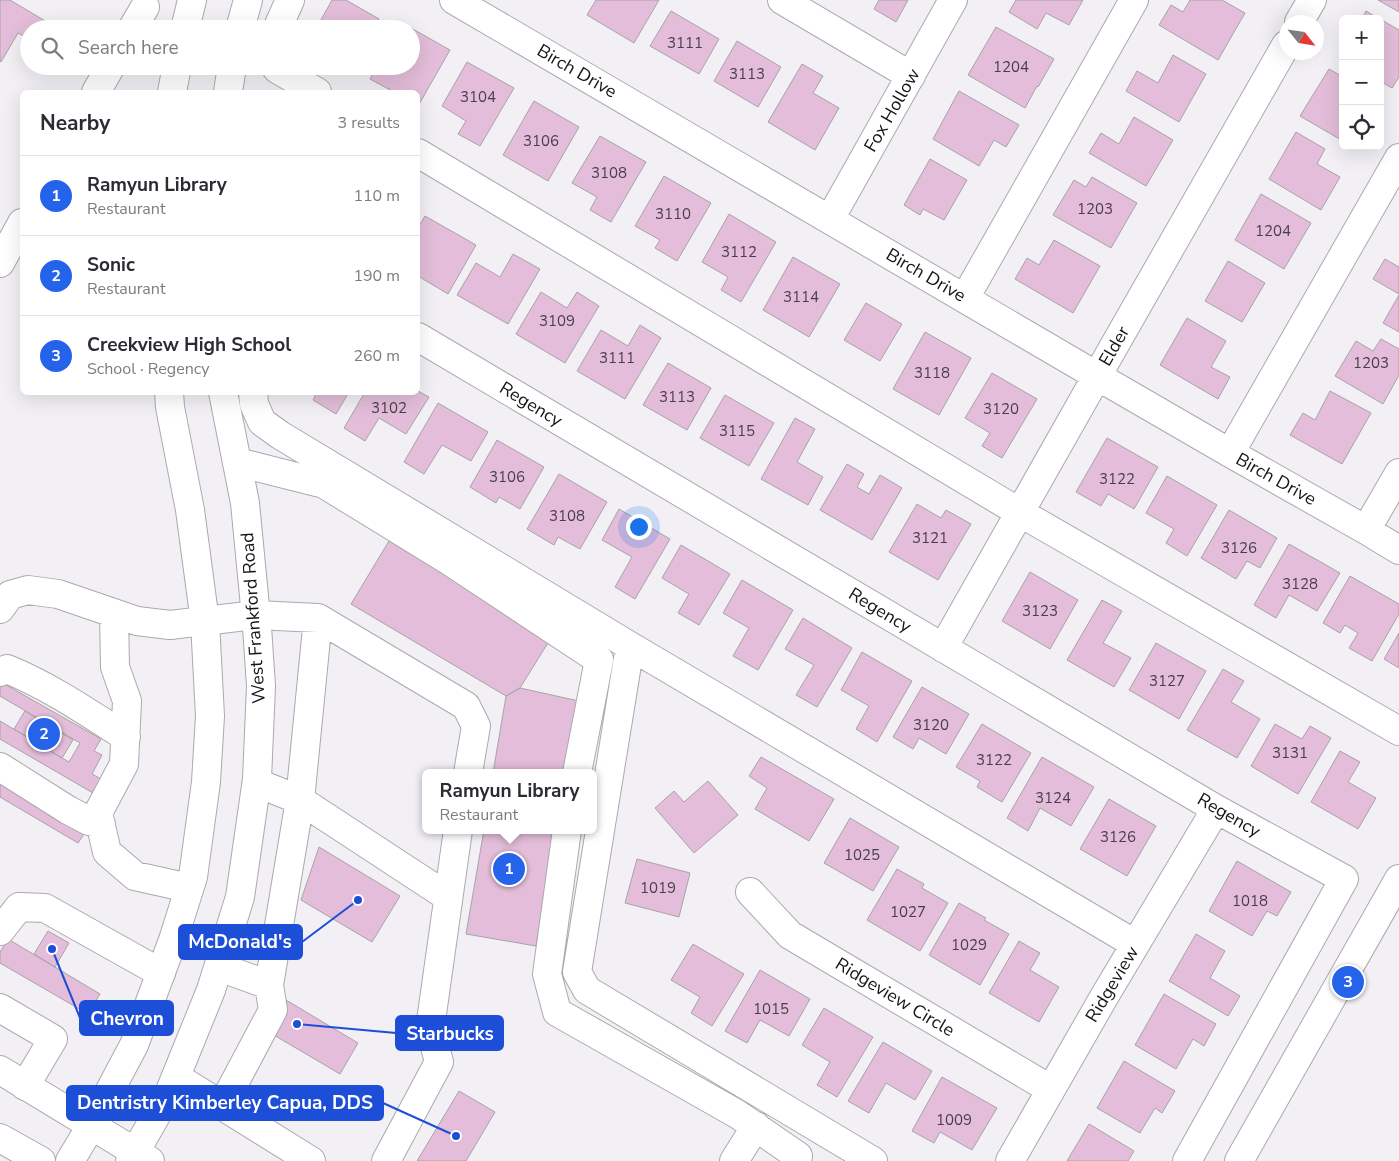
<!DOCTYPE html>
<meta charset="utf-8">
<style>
body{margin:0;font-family:"Nunito Sans",sans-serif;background:#f2f2f3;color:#2b2b33}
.controls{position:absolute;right:15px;top:15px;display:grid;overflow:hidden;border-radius:8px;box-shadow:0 5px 20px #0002}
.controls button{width:45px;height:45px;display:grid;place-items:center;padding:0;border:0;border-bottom:1px solid #e1e1e2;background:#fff;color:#2b2b33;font:25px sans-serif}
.compass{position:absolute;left:1279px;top:15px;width:45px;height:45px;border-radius:50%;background:#fff;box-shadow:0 5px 20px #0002;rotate:120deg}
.you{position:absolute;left:638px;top:526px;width:18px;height:18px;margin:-12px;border:4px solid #fff;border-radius:50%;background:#1a73e8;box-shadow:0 0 0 8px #1a73e833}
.badge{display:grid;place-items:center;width:32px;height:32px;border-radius:50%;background:#2563eb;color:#fff;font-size:16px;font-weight:700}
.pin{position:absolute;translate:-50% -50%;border:2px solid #fff;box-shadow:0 1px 5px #0006}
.popup{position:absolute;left:422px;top:769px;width:175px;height:65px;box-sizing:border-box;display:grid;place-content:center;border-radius:8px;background:#fff;filter:drop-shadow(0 1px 4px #0005);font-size:16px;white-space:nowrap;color:#7c7c81}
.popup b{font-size:19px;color:#2b2b33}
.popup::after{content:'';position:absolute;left:50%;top:100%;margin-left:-10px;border:10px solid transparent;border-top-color:#fff}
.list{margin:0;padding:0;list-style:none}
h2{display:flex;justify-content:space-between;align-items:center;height:65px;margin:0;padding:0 20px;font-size:21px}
h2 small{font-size:16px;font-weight:400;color:#7c7c81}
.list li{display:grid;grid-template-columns:32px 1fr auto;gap:15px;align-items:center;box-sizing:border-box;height:80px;padding:0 20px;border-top:1px solid #e1e1e2}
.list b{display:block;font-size:19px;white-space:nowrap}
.list p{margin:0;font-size:16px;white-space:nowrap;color:#7c7c81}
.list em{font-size:16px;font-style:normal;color:#7c7c81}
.icon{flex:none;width:28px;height:28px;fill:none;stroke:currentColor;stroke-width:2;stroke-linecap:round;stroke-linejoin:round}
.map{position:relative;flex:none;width:1399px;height:1161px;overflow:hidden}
.search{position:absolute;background:#fff;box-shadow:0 5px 20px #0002;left:20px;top:20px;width:400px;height:55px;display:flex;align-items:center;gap:12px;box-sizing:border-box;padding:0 18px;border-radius:28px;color:#7c7c81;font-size:19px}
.panel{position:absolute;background:#fff;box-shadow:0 5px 20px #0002;left:20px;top:90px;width:400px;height:305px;border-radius:8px}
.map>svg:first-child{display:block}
.building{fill:#e3bdd9;stroke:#a8a3a7}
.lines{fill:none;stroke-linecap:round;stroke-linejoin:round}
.minor-casing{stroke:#aaa9ad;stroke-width:30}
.major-casing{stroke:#aaa9ad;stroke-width:30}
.minor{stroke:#fff;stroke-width:28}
.major{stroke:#fff;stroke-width:28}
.labels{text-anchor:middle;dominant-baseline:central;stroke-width:4;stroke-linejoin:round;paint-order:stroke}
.number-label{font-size:15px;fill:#493f48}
.street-label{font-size:18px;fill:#161517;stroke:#fff}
.leader{fill:none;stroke:#1d4ed8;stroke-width:2}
.callout-dot{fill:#1d4ed8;stroke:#fff;stroke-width:2}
.callout{fill:#1d4ed8;stroke:#1d4ed8;stroke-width:2}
.callout-label{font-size:19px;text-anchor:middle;font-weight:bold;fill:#fff}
</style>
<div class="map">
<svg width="1399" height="1161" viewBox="0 0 1399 1161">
<rect width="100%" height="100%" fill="#f2f0f5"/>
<path class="building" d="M0,0H10L47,22L43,29H29V39L18,33L1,62L0,61Z
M332,0H346L379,19L373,29H316Z
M596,0H659L634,43L587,15Z
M879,0H908L896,22L874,9Z
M1016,0H1083L1069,25L1046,13L1037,29L1009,12Z
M1190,0H1222L1245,13L1218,60L1159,25L1171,5L1183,12Z
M1378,0H1399V12Z
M671,11L719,39L699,74L650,46Z
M1366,11L1379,19H1362Z
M1380,19L1399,30V77L1392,88L1380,81Z
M402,23L450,50L418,106V92H394L370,79L377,66H411V29H399Z
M996,27L1054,59L1038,87L1037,86L1025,108L968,75Z
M737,41L781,67L758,107L714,81Z
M1173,55L1206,74L1179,122L1126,91L1137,71L1158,83Z
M467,62L514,88L480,146L458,134L466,121L442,106Z
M802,64L823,76L813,93L839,108L815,150L768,122Z
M1329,69L1343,77V141L1300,116Z
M959,91L1019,125L1006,147L994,140L979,166L933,139Z
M534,101L579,127L548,181L503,155Z
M1134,117L1173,140L1146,186L1089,153L1101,133L1119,144Z
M1296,132L1325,149L1317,164L1340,177L1321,210L1269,179Z
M600,136L646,162L611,222L590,210L597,197L572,183Z
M930,159L967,180L944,220L923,209L920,215L904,205Z
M664,176L711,203L677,261L655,248L660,240L635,226Z
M1092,177L1137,203L1111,248L1053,215L1074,180L1086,187Z
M1261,194L1311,223L1284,269L1235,240Z
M729,214L776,242L741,302L721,290L728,277L702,262Z
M425,216L476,245L448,294L418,276V228Z
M1054,240L1100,266L1073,313L1015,279L1027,258L1039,265Z
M513,254L540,269L508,324L457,295L476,263L500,277Z
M793,257L840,284L809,337L763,310Z
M1385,259L1399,267V294L1373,279Z
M1228,261L1265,283L1242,322L1205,301Z
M541,292L567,308L577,292L599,306L565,363L516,334Z
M1399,295V332L1383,323Z
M866,303L902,324L880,361L844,340Z
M1187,318L1226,341L1211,367L1230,377L1218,399L1160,365Z
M640,325L661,338L625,399L577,371L601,330L628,346Z
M925,332L971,358L939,415L893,389Z
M1381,339L1399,349V375L1383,404L1335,376L1356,341L1373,351Z
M668,363L711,388L687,430L643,405Z
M992,373L1037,399L1002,458L982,446L990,433L965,418Z
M418,391L429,397L406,434L379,418L365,441L344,428L365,392H418Z
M1330,391L1371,413L1342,464L1290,435L1303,413L1315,420Z
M317,392H349L336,414L313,400Z
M725,395L774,423L749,466L700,438Z
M438,403L488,432L471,461L442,445L424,474L404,462Z
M795,418L815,429L797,462L823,477L808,505L761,479Z
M1107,438L1158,467L1134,509L1108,494L1101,506L1076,492Z
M497,440L544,467L520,509L499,497L496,503L470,487Z
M847,464L864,474L857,487L869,494L880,475L902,488L872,540L820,510Z
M559,474L607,502L580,549L558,537L554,545L527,529Z
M1167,476L1217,505L1187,556L1166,543L1174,529L1146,513Z
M917,504L941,518L946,510L971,524L938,580L889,552Z
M619,509L670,539L635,599L615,587L632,557L602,540Z
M1229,510L1277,538L1260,568L1247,561L1236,579L1201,558Z
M389,541L551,638L520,688L506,696L351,604Z
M1289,544L1340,573L1317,611L1289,595L1276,618L1254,605Z
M681,545L730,574L699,625L678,613L689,594L662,578Z
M1030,572L1078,600L1050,649L1002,621Z
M1350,576L1399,604V614L1372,661L1349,648L1358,633L1345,625L1340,633L1323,623Z
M742,580L793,610L758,670L733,656L749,628L723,613Z
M1102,600L1122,611L1103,643L1131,658L1114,687L1067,660Z
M803,618L852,648L817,707L796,695L814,665L785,649Z
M1399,633V668L1384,659Z
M1156,643L1206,671L1179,719L1129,690Z
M862,652L912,681L877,742L856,729L869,706L841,690Z
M1223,669L1244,681L1231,702L1260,719L1237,758L1187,730Z
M1,682L101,739L94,751L102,755L92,774L101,779L93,793L0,739V721L69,762L80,743L0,696V684Z
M922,687L969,714L946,754L919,738L913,749L893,737Z
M520,688L579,701L566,773H493L506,696Z
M25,711L73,740L62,758L14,729Z
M982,724L1031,753L1002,802L977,787L980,781L956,767Z
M1275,724L1302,739L1310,726L1331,738L1298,794L1251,766Z
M1340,751L1360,762L1348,782L1376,798L1358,829L1311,802Z
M761,757L834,799L809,841L755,809L767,788L749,776Z
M1042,757L1094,787L1071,826L1040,808L1028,831L1007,818Z
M0,780L86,831L78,843L0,797Z
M708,781L738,815L694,853L655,808L674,791L684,802Z
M1109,799L1156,826L1127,876L1080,849Z
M850,818L899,847L873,891L824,863Z
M484,830H556L536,946L466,934Z
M319,847L400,896L372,942L301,900Z
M637,859L690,873L679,917L625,903Z
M1237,861L1291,892L1277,916L1267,911L1252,936L1209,911Z
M897,869L924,884L922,888L948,903L920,951L867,920Z
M959,903L986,918L984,920L1009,934L980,985L929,955Z
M48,931L69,943L55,967L34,954Z
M1196,934L1225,951L1210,978L1240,996L1228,1016L1169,981Z
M8,939L100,994L88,1014L0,963V952Z
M1019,941L1040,953L1030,970L1059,987L1039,1022L989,993Z
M693,944L744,974L712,1026L691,1013L700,997L671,980Z
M760,970L810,999L789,1036L760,1020L747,1043L725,1031Z
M1164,994L1216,1024L1204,1046L1193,1039L1176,1069L1135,1045Z
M281,997L358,1043L340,1074L262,1028Z
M824,1008L873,1037L837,1097L817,1085L830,1062L802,1045Z
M883,1042L932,1071L915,1100L886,1083L869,1113L848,1101Z
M1124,1061L1175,1091L1162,1113L1155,1108L1140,1133L1097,1108Z
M942,1077L997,1108L972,1150L940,1132L934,1143L912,1131Z
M459,1091L495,1112L466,1161H417Z
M1089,1124L1134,1151L1128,1161H1067Z"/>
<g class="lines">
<defs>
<path id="minor" d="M454,0L1097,376L1230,453L1366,530L1399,550
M782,0L911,76
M1299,22L1312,0
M132,29L145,7
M277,29L290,0
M275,66L277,69L317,92
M96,92L111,66
M418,153L1019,512L1399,731
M830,219L953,0
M0,263L22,223
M965,298L1134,0
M418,337L1216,809L1344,879L1187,1161
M253,392L254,404L262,422L280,435L630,646L1135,944
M1230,453L1399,158
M237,462L324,484L448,560L599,660L577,773
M1366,530L1399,473
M0,609L10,595L28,590L58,594L137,621L170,625L256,615L318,618L300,800L448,897
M114,613L115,667L127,701L124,764L98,813L107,852L135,876L189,888
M318,618L466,706L476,726L468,773
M630,646L577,972L587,990L873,1161
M943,648L1097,376L1286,45
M0,672L7,669C49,686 87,712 126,737
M0,767L68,810L89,821L101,824
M257,783L300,800L269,985
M567,830L547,974L557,1012L737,1114L798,1156L795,1161
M750,892L790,935L1050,1089
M0,931L19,907L45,908L161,973
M219,967L269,985L273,1010L222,1106
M0,1008L53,1039L25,1086
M176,1077L311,1161
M386,1161L439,1062L430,1028L458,830
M734,1161L756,1126
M1010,1161L1104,997L1216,809
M1239,1161L1399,879"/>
<path id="major" d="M185,29L192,0
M240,29L248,0
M172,92L177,66
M228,92L232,66
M0,1070L150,1161
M0,1138L41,1161
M70,1161L91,1126L134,1045L173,940L193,877L206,782L210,716L205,622L190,510L170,407L169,392
M130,1161L170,1091L211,990L240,897L257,779L261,686L257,627L245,503L223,392"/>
</defs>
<use href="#minor" class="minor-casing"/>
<use href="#major" class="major-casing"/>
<use href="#minor" class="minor"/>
<use href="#major" class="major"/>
</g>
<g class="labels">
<g class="number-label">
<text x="685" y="43">3111</text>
<text x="1011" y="67">1204</text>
<text x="747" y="74">3113</text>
<text x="478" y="97">3104</text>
<text x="541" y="141">3106</text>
<text x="609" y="173">3108</text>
<text x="1095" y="209">1203</text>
<text x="673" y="214">3110</text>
<text x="1273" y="231">1204</text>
<text x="739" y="252">3112</text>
<text x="801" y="297">3114</text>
<text x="557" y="321">3109</text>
<text x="617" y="358">3111</text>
<text x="1371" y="363">1203</text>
<text x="932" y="373">3118</text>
<text x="677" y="397">3113</text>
<text x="389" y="408">3102</text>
<text x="1001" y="409">3120</text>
<text x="737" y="431">3115</text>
<text x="507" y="477">3106</text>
<text x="1117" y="479">3122</text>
<text x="567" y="516">3108</text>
<text x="930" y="538">3121</text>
<text x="1239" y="548">3126</text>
<text x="1300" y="584">3128</text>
<text x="1040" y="611">3123</text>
<text x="1167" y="681">3127</text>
<text x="931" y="725">3120</text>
<text x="1290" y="753">3131</text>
<text x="994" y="760">3122</text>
<text x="1053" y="798">3124</text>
<text x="1118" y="837">3126</text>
<text x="862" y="855">1025</text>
<text x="658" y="888">1019</text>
<text x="1250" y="901">1018</text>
<text x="908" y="912">1027</text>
<text x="969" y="945">1029</text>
<text x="771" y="1009">1015</text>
<text x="954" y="1120">1009</text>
</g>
<g class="street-label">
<text transform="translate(577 71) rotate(30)">Birch Drive</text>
<text transform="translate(892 110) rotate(-60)">Fox Hollow</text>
<text transform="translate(926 275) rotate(30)">Birch Drive</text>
<text transform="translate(1114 346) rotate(-60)">Elder</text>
<text transform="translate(531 404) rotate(31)">Regency</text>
<text transform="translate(1276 479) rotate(29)">Birch Drive</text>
<text transform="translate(880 610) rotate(31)">Regency</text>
<text transform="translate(253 618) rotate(-94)">West Frankford Road</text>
<text transform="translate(1229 815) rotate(30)">Regency</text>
<text transform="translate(1112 984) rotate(-59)">Ridgeview</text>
<text transform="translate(895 997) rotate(31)">Ridgeview Circle</text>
</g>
</g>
<path class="leader" d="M358 900L302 942M52 949L80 1018M297 1024L396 1033M456 1136L383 1103"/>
<g class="callout-dot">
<circle cx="358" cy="900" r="5"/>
<circle cx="52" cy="949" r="5"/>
<circle cx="297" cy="1024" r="5"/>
<circle cx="456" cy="1136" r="5"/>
</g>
<g class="callout">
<rect x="179" y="925" width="123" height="34" rx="5"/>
<rect x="80" y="1001" width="93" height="34" rx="5"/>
<rect x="396" y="1016" width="107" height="34" rx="5"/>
<rect x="67" y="1086" width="316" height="34" rx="5"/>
</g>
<g class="callout-label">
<text x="240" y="948">McDonald's</text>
<text x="127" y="1025">Chevron</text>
<text x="450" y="1040">Starbucks</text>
<text x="225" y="1109">Dentristry Kimberley Capua, DDS</text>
</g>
</svg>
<div class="controls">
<button>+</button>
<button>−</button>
<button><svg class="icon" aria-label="locate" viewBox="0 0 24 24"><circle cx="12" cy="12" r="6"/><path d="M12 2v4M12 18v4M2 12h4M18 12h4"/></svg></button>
</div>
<svg class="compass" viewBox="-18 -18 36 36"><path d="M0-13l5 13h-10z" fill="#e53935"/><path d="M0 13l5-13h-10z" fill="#7c7c81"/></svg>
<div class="you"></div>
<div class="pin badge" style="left:509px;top:869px">1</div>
<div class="popup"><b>Ramyun Library</b>Restaurant</div>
<div class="pin badge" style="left:44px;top:734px">2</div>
<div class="pin badge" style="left:1348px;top:982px">3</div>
<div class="search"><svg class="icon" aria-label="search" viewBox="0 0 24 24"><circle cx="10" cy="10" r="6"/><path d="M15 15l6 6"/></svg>Search here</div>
<section class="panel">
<h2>Nearby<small>3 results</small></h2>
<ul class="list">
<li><span class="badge">1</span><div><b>Ramyun Library</b><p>Restaurant</p></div><em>110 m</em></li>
<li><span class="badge">2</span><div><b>Sonic</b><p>Restaurant</p></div><em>190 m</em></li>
<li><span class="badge">3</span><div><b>Creekview High School</b><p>School · Regency</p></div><em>260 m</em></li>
</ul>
</section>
</div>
